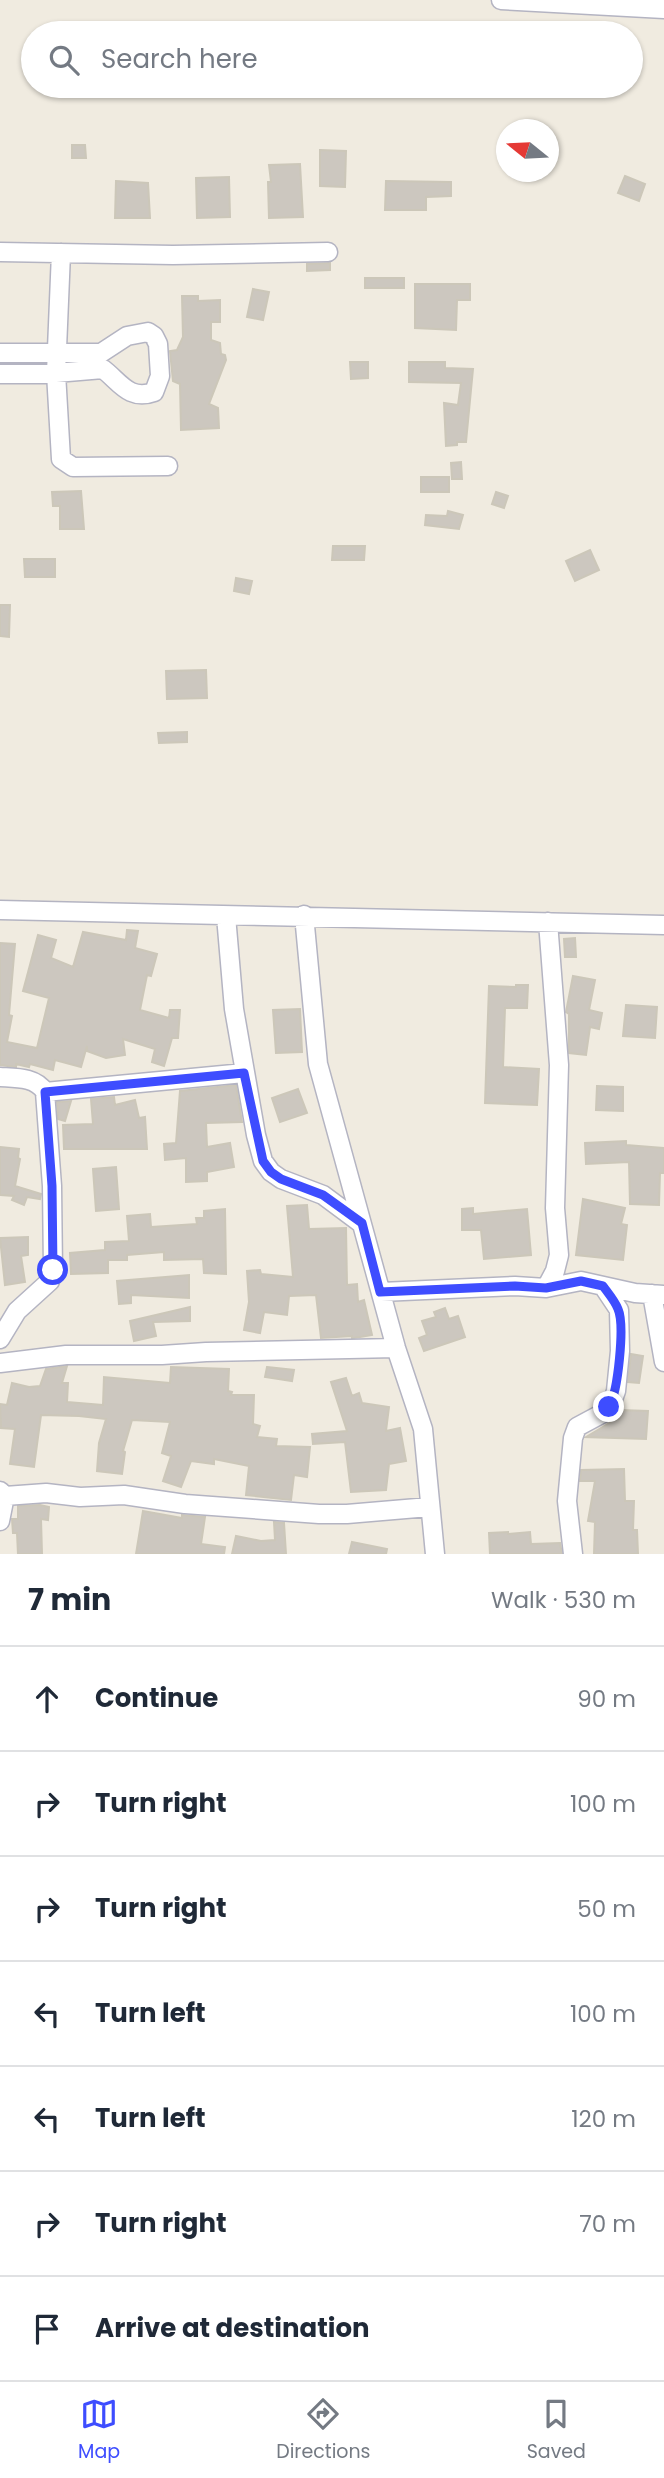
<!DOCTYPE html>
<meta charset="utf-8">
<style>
body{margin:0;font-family:Poppins,sans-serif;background:#f2f2f3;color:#1f2937}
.compass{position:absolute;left:496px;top:119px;width:63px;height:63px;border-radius:50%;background:#fff;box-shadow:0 2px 5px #0004;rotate:288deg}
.stop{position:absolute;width:21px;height:21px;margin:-16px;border:5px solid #3e4dff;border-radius:50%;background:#fff}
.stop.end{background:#3e4dff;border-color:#fff;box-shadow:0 2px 7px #0008}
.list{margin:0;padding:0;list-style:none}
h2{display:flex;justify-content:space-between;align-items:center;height:91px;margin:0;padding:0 28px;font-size:30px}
h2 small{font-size:23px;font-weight:400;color:#747a83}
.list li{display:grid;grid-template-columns:46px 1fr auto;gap:21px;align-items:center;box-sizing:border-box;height:105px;padding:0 28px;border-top:2px solid #e0e1e3}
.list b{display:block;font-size:26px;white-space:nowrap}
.list em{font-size:23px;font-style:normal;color:#747a83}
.icon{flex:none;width:38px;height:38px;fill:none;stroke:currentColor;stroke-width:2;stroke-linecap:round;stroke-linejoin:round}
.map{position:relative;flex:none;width:664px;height:1554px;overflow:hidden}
.search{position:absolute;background:#fff;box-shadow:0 2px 5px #0004;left:21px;right:21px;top:21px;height:77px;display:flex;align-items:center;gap:18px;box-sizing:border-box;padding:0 24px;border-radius:38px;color:#747a83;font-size:26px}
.sheet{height:826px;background:#fff}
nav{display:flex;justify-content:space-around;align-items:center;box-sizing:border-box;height:98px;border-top:2px solid #e0e1e3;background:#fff;font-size:19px;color:#747a83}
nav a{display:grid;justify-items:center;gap:4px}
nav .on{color:#3e4dff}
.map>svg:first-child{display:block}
.building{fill:#ccc7bf;stroke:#ccc7b9;stroke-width:2}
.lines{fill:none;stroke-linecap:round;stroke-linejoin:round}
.minor-casing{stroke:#b4b4c2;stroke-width:21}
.minor{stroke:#fff;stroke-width:18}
.route{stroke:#3e4dff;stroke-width:9}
</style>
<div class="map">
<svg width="664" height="1554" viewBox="0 0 664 1554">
<rect width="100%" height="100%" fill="#f0ebe0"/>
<path class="building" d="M72,145H85L86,158H72Z
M320,150L346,151L345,187L320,186Z
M300,164L303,217L269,218L268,182H271L269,165Z
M625,176L645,184L639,201L618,193Z
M229,177L230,217L197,218L196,178Z
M116,181L148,183L150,218H115Z
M386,181L451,182V196L426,197V210H385Z
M330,263V270L307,271V264Z
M365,278H404V288H365Z
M415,284H470V300H457L456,330L415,328Z
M253,289L269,292L263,320L247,317Z
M182,296H198V301L220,300V322H211V340L220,343L221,354L225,355L226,360L209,404L218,408L219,428L181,430L180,384L173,381L170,351L177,350L183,337Z
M350,362H368V378L351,379Z
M409,362H445V368L473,369L466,442H457V445L446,446L444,403L458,405L461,383L409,382Z
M461,462L462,479H452L451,463Z
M421,477H449V492H421Z
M81,491L84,529H60V506H53L52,492Z
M496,492L508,496L504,508L492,504Z
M448,511L463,515L459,529L425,525L426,515L447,516Z
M333,546H365L364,560H332Z
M590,550L599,570L575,581L566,561Z
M24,559H55V577H25Z
M236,578L252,581L249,594L234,591Z
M0,605H10L9,637L0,636Z
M206,670L207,698L167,699L166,671Z
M187,732V742L159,743L158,733Z
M127,930L138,931L135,948L157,954L151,976L147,975L140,1010L169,1018L170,1010H180L178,1038H172L164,1066L152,1062L155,1049L123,1039L125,1055L106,1058L87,1051V1046L81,1067L55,1060L53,1070L30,1064L29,1067L16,1064V1067L0,1065V943L15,944L9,1015L12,1016L7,1042L37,1048L49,998L23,991L38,935L56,940L51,958L73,967L83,932L126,940Z
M575,938L576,957H565L564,939Z
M573,976L595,980L589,1010L602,1013L599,1029L590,1027L586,1055L569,1053V1014L566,1012Z
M516,985H528L527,1008H505L503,1067L539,1069L537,1105L485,1103L489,986L516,987Z
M626,1005L657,1007L655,1038L623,1036Z
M300,1009L302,1052L276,1053L273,1010Z
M236,1085L242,1122L206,1123L207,1147L230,1143L234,1167L207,1172V1181L186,1182V1158L165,1160L164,1144L176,1143L180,1091Z
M597,1086L623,1087V1111L596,1110Z
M298,1089L307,1113L280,1122L272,1098Z
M114,1097L115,1105L135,1100L139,1118L145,1117L147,1149H64L63,1125L93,1124L91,1099Z
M71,1101L65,1121L58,1119L57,1102Z
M626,1141V1145L664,1148V1173H660L659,1205L630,1204L629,1162L586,1164L585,1143Z
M0,1147L19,1149L18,1158L20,1159L15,1186L41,1194L40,1199L27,1197L24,1205L12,1200L14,1196L0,1195Z
M116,1167L119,1209L96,1211L93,1169Z
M583,1199L625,1208L621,1224L627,1225L623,1260L576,1255Z
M307,1205L309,1229L346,1228L347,1285L357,1284L358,1302L364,1300L372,1335L360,1337L352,1338V1336L321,1338L316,1295L289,1296L287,1315L264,1312L260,1333L244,1330L249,1302L247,1271L260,1270L261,1274L293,1277L287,1206Z
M473,1208V1214L527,1209L531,1255L484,1259L481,1230H462V1209Z
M225,1209L226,1274L204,1273L203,1259L164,1260V1252L127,1255V1260H108V1273L71,1274L70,1253L105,1250V1242L129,1241L127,1216L150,1214L151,1227L197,1224L196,1218H204V1211Z
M28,1237V1255L21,1256L25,1282L5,1285L0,1238Z
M189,1275V1298L131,1295V1303L119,1304L117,1281Z
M190,1307V1321L153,1322L156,1336L134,1341L130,1321Z
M445,1308L449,1319L458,1316L465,1337L424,1351L419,1338L427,1335L422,1321L436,1317L434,1312Z
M631,1354L643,1356L639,1383L628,1382Z
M67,1366L62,1383H68L67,1402L103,1405L104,1377L170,1383L171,1367L229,1369L228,1391L232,1392L231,1395H254L253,1424L260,1426L257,1437L277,1439L276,1446L310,1447L307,1477L294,1475L291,1500L246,1495L249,1466L214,1459V1464L191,1461L181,1487L163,1481L171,1456L162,1453L170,1422L132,1420L123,1451L125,1452L122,1474L97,1471L99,1443L106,1419L79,1416L41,1415L34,1467L10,1464L15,1429L1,1428L0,1404L7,1405L12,1383L29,1387L40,1386L46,1369Z
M267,1367L294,1370L292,1381L265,1377Z
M346,1378L352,1396L359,1393L362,1403L389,1407L386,1431L400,1428L406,1461L389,1464L386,1490L351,1492L345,1442L313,1444L312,1434L347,1431L331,1382Z
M620,1410L648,1411L646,1439L586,1437L611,1422Z
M624,1469L625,1501H634L633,1530H637L638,1554H594L595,1522L588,1521L595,1481H580L581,1470Z
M40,1505L49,1507L48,1520L41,1519L42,1554H18L17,1533H13L12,1519H18V1506Z
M143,1511L182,1518V1515L205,1517L201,1544L225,1547L224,1554H136Z
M274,1522L284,1523L286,1554H232L236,1536L261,1541L275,1540Z
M508,1532V1534L530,1532L531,1544L560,1543L562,1554H490L489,1533Z
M352,1542L387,1549L386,1554H349Z"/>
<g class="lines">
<defs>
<path id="minor" d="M501,0L664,9
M0,252L173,255L328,252
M61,253L56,373L61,459L73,467L168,466
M0,353H101L127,336L148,332L154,336L158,344L160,376L154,392C129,401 120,382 103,369L44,374H0
M0,910L664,925
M304,915L318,1064L396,1348L423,1429L435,1554
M226,916L234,1009L256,1135L263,1161L271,1172L281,1179L323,1195L362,1224
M0,1077C16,1078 36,1077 45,1092L52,1186L53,1271L50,1281L17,1311L0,1339
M45,1092L244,1073
M546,1288L555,1271L559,1255L555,1208L559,1065L548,922
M381,1292L515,1286L546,1288L581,1281L635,1293L664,1295
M652,1294L664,1362
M0,1363L66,1355H162L206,1352L396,1348
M0,1491L5,1496L46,1493L80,1497L124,1495L185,1504L319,1514H347L429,1507
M0,1521L5,1496
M573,1554L567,1501L573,1438L577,1427L605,1412L612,1402L616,1391L620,1351L619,1310L603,1286"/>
</defs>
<use href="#minor" class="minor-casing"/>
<use href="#minor" class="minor"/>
</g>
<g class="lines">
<path class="route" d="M53,1270L52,1186L45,1092L244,1073L263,1161L271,1172L281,1179L323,1195L362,1223L380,1292L515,1286L546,1288L581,1281L603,1286C608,1293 615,1301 618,1309C625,1325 618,1392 609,1407"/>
</g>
</svg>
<svg class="compass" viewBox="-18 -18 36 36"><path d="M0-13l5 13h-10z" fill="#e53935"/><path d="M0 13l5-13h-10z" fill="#747a83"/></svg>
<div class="stop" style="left:53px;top:1270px"></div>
<div class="stop end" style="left:609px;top:1407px"></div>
<div class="search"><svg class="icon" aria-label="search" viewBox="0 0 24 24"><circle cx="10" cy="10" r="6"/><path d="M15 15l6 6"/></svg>Search here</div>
</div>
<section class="sheet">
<h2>7 min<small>Walk · 530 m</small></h2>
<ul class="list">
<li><svg class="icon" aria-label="ahead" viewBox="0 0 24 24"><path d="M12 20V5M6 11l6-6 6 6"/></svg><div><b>Continue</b></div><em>90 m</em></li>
<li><svg class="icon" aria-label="right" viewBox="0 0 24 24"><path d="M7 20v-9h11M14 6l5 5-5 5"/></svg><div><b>Turn right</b></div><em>100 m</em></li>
<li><svg class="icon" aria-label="right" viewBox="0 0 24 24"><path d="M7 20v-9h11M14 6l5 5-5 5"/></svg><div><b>Turn right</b></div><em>50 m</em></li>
<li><svg class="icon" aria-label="left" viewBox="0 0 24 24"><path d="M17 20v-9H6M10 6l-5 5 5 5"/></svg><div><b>Turn left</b></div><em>100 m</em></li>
<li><svg class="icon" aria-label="left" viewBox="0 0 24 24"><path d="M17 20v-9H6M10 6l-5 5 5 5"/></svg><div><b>Turn left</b></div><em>120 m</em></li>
<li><svg class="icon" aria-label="right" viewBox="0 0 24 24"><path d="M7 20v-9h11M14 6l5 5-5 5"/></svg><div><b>Turn right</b></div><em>70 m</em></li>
<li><svg class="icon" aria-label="arrive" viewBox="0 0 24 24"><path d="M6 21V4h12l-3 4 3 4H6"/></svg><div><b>Arrive at destination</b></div></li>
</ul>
</section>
<nav>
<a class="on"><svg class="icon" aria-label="map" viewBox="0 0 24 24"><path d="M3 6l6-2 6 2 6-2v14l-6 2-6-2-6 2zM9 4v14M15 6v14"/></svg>Map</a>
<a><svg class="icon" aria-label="directions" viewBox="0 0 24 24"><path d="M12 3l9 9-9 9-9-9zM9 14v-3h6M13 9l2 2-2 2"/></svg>Directions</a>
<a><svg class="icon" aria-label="saved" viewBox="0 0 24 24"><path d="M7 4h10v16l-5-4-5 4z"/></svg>Saved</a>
</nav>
